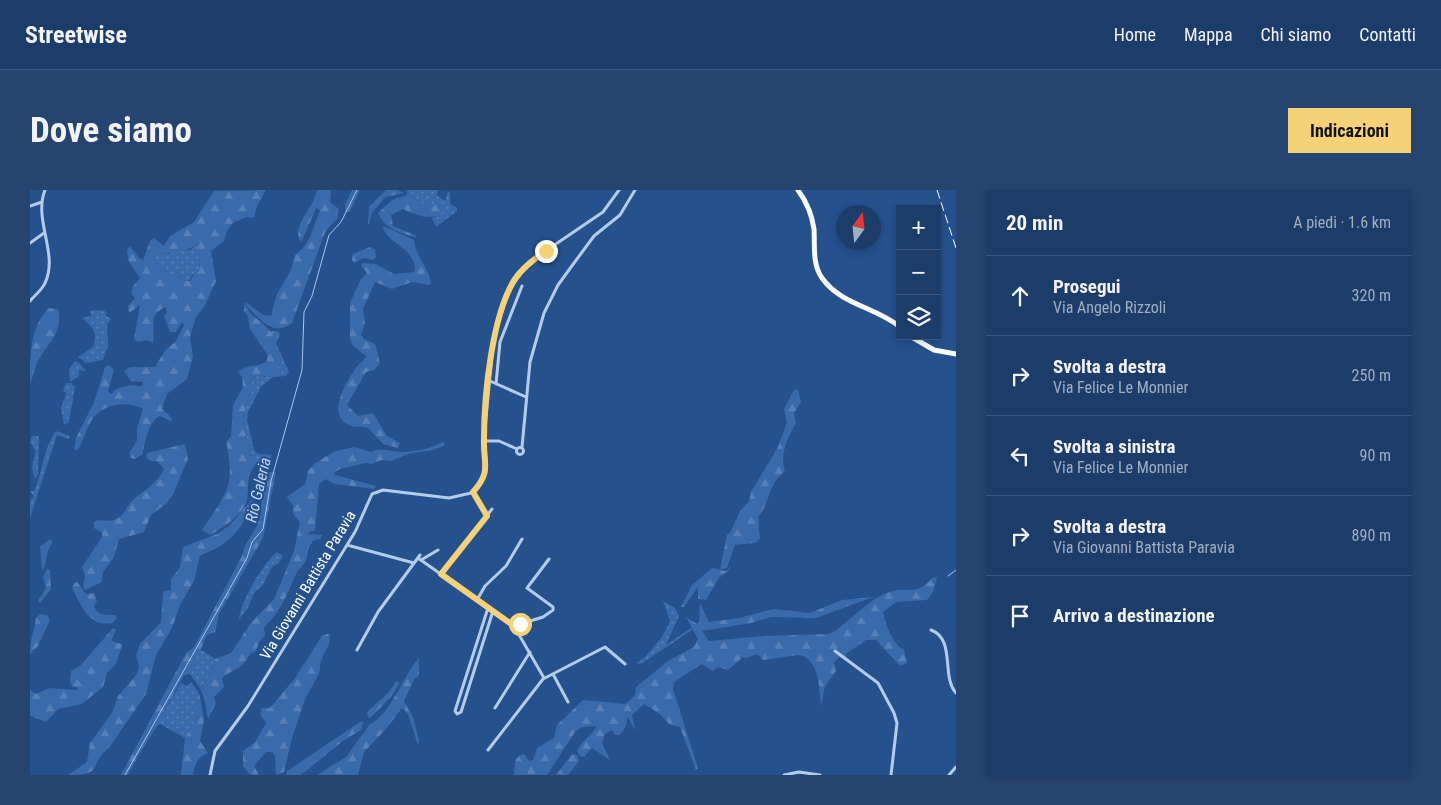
<!DOCTYPE html>
<html lang="it">
<meta charset="utf-8">
<style>
body{margin:0;font-family:"Roboto Condensed",sans-serif;background:#254470;color:#f1f3f6}
.controls{position:absolute;right:15px;top:15px;display:grid;overflow:hidden;border-radius:0px;box-shadow:0 2px 8px #0003}
.controls button{width:45px;height:45px;display:grid;place-items:center;padding:0;border:0;border-bottom:1px solid #3a567e;background:#1c3d6a;color:#f1f3f6;font:25px sans-serif}
.compass{position:absolute;left:806px;top:15px;width:45px;height:45px;border-radius:50%;background:#1c3d6a;box-shadow:0 2px 8px #0003;rotate:15deg}
.stop{position:absolute;width:15px;height:15px;margin:-11px;border:4px solid #f5d278;border-radius:50%;background:#fff}
.stop.end{background:#f5d278;border-color:#fff;box-shadow:0 1px 5px #0008}
.list{margin:0;padding:0;list-style:none}
h2{display:flex;justify-content:space-between;align-items:center;height:65px;margin:0;padding:0 20px;font-size:21px}
h2 small{font-size:16px;font-weight:400;color:#a0aec1}
.list li{display:grid;grid-template-columns:32px 1fr auto;gap:15px;align-items:center;box-sizing:border-box;height:80px;padding:0 20px;border-top:1px solid #3a567e}
.list b{display:block;font-size:19px;white-space:nowrap}
.list p{margin:0;font-size:16px;white-space:nowrap;color:#a0aec1}
.list em{font-size:16px;font-style:normal;color:#a0aec1}
.icon{flex:none;width:28px;height:28px;fill:none;stroke:currentColor;stroke-width:2;stroke-linecap:round;stroke-linejoin:round}
.map{position:relative;flex:none;width:926px;height:585px;overflow:hidden;border-radius:0px}
header{display:flex;align-items:center;gap:30px;box-sizing:border-box;height:70px;padding:0 25px;background:#1c3d6a;border-bottom:1px solid #3a567e}
header strong{font-size:24px}
nav{display:flex;gap:28px;margin-inline-start:auto;font-size:18px}
.intro{display:flex;align-items:center;justify-content:space-between;box-sizing:border-box;height:120px;padding:0 30px}
h1{margin:0;font-size:35px}
.button{padding:12px 22px;border-radius:0px;background:#f5d278;color:#111;font-size:18px;font-weight:700}
main{display:flex;gap:30px;padding:0 30px}
aside{flex:1;background:#1c3d6a;border-radius:0px;box-shadow:0 2px 8px #0003}
.map>svg:first-child{display:block}
.grass{fill:url(#grass-dots)}
.forest{fill:url(#forest-firs);fill-rule:evenodd}
.lines{fill:none;stroke-linecap:round;stroke-linejoin:round}
.stream{stroke:#a8c6eb;stroke-width:1}
.minor{stroke:#b4cceb;stroke-width:3}
.major{stroke:#f8fafe;stroke-width:5}
.rail{stroke:#fff;stroke-width:1;stroke-dasharray:9 4;stroke-linecap:butt}
.route{stroke:#f5d278;stroke-width:6}
.labels{text-anchor:middle;dominant-baseline:central;stroke-width:4;stroke-linejoin:round;paint-order:stroke}
.street-label{font-size:15px;fill:#fff;stroke:#25518d}
.water-label{font-size:16px;font-style:italic;fill:#c0d6f2;stroke:#25518d}
</style>
<header>
<strong>Streetwise</strong>
<nav><a>Home</a><a>Mappa</a><a>Chi siamo</a><a>Contatti</a></nav>
</header>
<div class="intro"><h1>Dove siamo</h1><a class="button">Indicazioni</a></div>
<main>
<div class="map">
<svg width="926" height="585" viewBox="0 0 926 585">
<defs>
<pattern id="grass-dots" width="8" height="8" patternUnits="userSpaceOnUse" patternTransform="scale(1.25)"><rect width="8" height="8" fill="#396aaa"/><path d="M2 2h.1M6 6h.1" fill="none" stroke="#5780b7" stroke-width="1.8" stroke-linecap="round"/></pattern>
<pattern id="forest-firs" width="22" height="20" patternUnits="userSpaceOnUse" patternTransform="scale(1.25)"><rect width="22" height="20" fill="#396aaa"/><path d="M5 1l3.5 6h-7zM16 11l3.5 6h-7z" fill="#5780b7"/></pattern>
</defs>
<rect width="100%" height="100%" fill="#25518d"/>
<path class="grass" d="M377,0H408L407,5L415,11L418,1L420,3V14L427,18V21L406,37L402,28L409,26L402,16L396,15L377,5Z
M168,54L170,67L169,83L162,85L160,90L155,91C143,81 131,83 120,70L129,63C141,65 148,59 160,60Z
M64,120L75,121L77,124L75,125L81,129L77,135L78,156L73,170L56,173L48,167L63,157C68,141 63,138 52,128L61,126L60,121Z
M240,141H248L250,145L246,153L259,182L256,186L243,187L231,197L218,222L217,229L224,260L228,264L242,265L240,272L231,270L229,275L225,276L217,251L213,229L223,188L228,185L235,187L251,172Z
M45,171L49,173L56,181L49,180V186L40,192L39,179Z
M36,193H41L45,197L39,232L34,235L31,218L36,204L33,200Z
M26,241L40,246L39,249L27,245L0,328V310L4,307L0,301H4C12,284 15,254 26,241Z
M2,246H9L8,285L5,289C0,276 3,273 6,261L0,252Z
M247,362L253,366L248,374L243,376L232,396L224,403L218,418L209,429C210,412 233,373 247,362Z
M633,411L645,418L649,426L636,455L661,438L662,440L617,470L610,474L606,473L615,467L632,447L640,431Z
M170,459L185,469V474L173,497L170,498L160,484Z
M161,492L169,503L167,504L168,524L155,548L130,534V529L151,493L157,496Z"/>
<path class="forest" d="M236,0L227,16L224,28L216,27L203,33L197,41L194,51L181,61L186,91L174,117L166,127L160,147L163,167L157,189L137,204L132,219L142,228L141,231L130,226C119,231 114,253 113,264L105,269L101,268L99,263L107,251V238L113,219C97,210 71,214 61,231C56,240 53,251 48,260H44L46,248L64,212L75,177L79,175L84,180L78,201L81,204C91,194 99,196 112,196L113,192L101,191L94,181L100,177H125L136,159L146,151L154,135L152,132L146,142H140L134,126L137,122L135,117C117,126 126,137 123,153L117,150L108,152L104,149L110,115L99,123L98,116L105,108L101,103L103,96L110,88L98,70L97,60L100,56L109,68L113,70L120,51L124,48L134,56L140,46L164,32L184,1ZM168,54L170,67L169,82L166,81L160,91H155C143,81 131,83 120,70L129,63C140,64 159,61 168,54Z
M287,0H301L300,12L309,19L307,29L296,40L293,48L262,133C249,143 238,138 228,127C223,122 217,119 216,112L233,125L241,126L247,104L261,80L265,65L274,57L280,47L290,20L286,18L272,51L269,50C264,32 285,16 287,0Z
M322,0H330L319,22H315V14Z
M356,0H367L374,3L355,7L342,23L338,36L339,17Z
M377,5L396,15H406L413,22L409,26C395,29 386,25 373,19L361,25L363,36L387,46L386,47C370,43 355,39 348,23L362,10Z
M353,36L384,50C385,67 400,78 401,94L399,95L382,92L362,99L345,92L333,119L335,132L331,145L334,149L345,154L350,173L344,180L336,182L317,215L328,226L343,223L357,246L370,253L368,258L353,254L338,238C332,236 326,238 319,235C296,225 316,192 326,178C329,173 334,171 336,166L323,156L320,149V113L331,89L337,83L331,76L332,73L346,74L364,84L384,82L385,79C384,57 354,52 353,36Z
M340,57L345,60L346,67L343,70L333,68L324,73L322,70L323,64Z
M215,112C218,126 233,131 240,141C246,149 248,163 251,172L241,187L228,185L223,188L213,229L217,251L225,276C216,285 219,299 217,310C214,324 192,339 180,345L172,340C196,303 206,297 196,252L201,246L203,215L213,197L212,187L208,182C216,174 228,178 237,171V164L220,139L218,127L214,121Z
M19,118L28,119C33,144 19,151 8,171C4,178 4,186 0,193C0,165 0,136 19,118Z
M768,199L771,212L764,223L766,234C758,243 749,269 755,280C753,284 750,285 747,289C738,301 738,316 728,327L730,349L725,353L705,355L697,378L690,379L697,345L700,343L710,321L719,311L721,302L748,257L757,232L754,219L764,200Z
M413,252L415,255L404,260L381,263L361,271L352,270L342,274L335,273L310,279L304,283L305,285L346,296L344,299L305,294L296,289L289,294L285,341H281L277,344L292,345L290,349L284,350C277,356 279,359 277,367C276,374 269,378 266,384C257,404 251,422 234,437L235,446L229,452L226,461C218,464 218,469 212,475C208,479 199,482 192,488L194,497L184,507L186,513L178,529L174,507L170,498L173,497L185,474V469L201,463L220,434L244,409L264,361L270,332L263,324V315L257,307L275,294L278,281L284,274L305,261L325,257L341,262C354,256 362,263 375,262C389,261 401,258 413,252Z
M155,254L158,269L144,302L137,313L121,325L114,342L89,349L84,367L73,382L72,392L55,400L53,396L55,386L52,377L72,347V343L64,338V333L67,330C75,331 83,332 90,327C95,323 97,316 102,311C114,300 127,294 134,279L127,271H121L117,268V263Z
M240,282H246L233,348L189,424L185,442L177,445L160,484L154,485L130,529V534C123,539 103,575 98,585H91L156,463L164,457L212,366C215,350 225,344 229,330C233,319 231,305 231,293Z
M223,308C220,327 205,347 189,357C183,361 176,362 170,366L164,391L150,415L142,438L126,465L116,504L79,558C57,575 76,585 38,585L57,572L60,553L82,523L88,506L107,484L109,476L106,465L110,454L131,432L133,404L134,401L141,400V389L150,377L153,357L187,344L200,335Z
M21,349L22,354C15,361 18,373 12,381L10,356Z
M702,375L698,381L689,388L676,410L668,409V397L654,417H651L662,395L682,378L696,381Z
M17,379L20,380L21,399L10,413L8,411L16,398L13,387Z
M907,387L903,402L897,410L866,412L853,422C855,433 863,455 874,460L877,473L870,476L846,450H836L817,463L815,470L809,467L804,473L806,481L795,496L791,516C789,499 790,469 769,465L733,470L727,464L716,468L713,467L698,480L688,477L683,481L672,474L644,492L643,499L668,578L666,580L650,537L640,535L630,524L614,514L602,525L605,541L598,527L595,538L590,545H585L582,540L575,544L572,553L580,570L562,558L554,567L550,566L547,561C551,551 561,546 567,536L552,537L545,542L517,585H484C485,575 483,567 494,564L499,571L503,570L507,558L524,548L527,535L553,510L596,514L605,505L606,497L638,471L664,457L668,449L656,427L667,434L669,433L670,413L679,432L709,428L744,419L780,423L812,410L843,407L786,428L741,427L721,433L672,441L679,451L734,446L798,444L804,442C820,430 841,408 859,402C878,396 886,407 902,388Z
M47,392L56,404L64,403L67,411L64,416C67,426 77,425 85,425L87,428L82,433C58,437 52,416 42,398L44,393Z
M10,424L17,425L20,430L8,456L0,464C0,448 4,442 6,428Z
M83,438L86,440L81,451L92,454V456L86,474L77,483L73,497L52,514L28,519L16,532L0,526V500L6,504L19,498L47,500V497H43L40,493L41,481L50,476Z
M297,444H300L299,454L291,470L289,484L276,507L262,548L254,582L246,585L245,566L242,562H236L224,576L229,585H220L213,576V561L225,552L236,533L230,524L232,518H240L265,488L292,446Z
M389,468V486L385,488L374,511L383,527L389,551L388,555L378,524L372,518L356,539L334,562L328,585H287L316,567L340,534C360,526 374,484 389,468Z
M366,491L370,493L360,508L340,528L338,527L337,522L359,502Z
M169,503L174,529L170,551L178,563C168,566 164,576 163,585H151L155,548L168,524L167,504Z
M330,532H333L331,540L313,551L271,585H257V581Z
M542,564L547,565L549,571L538,585H526Z"/>
<g class="lines">
<path class="stream" d="M918,386L926,380
M95,585L217,368L222,352L233,339L241,291L272,180L274,122L282,106L299,45L311,32L327,0"/>
<path class="minor" d="M0,16L12,12
M0,53L14,43
M0,111C5,105 12,100 15,93C29,64 3,30 15,0
M460,191L496,207
M466,194L470,152L492,96
M454,251H469L487,259
M492,257L500,172L514,123L528,95L544,73L564,46L590,25L605,0
M486.5 261a3.5 3.5 0 1 1 7 0a3.5 3.5 0 1 1-7 0Z
M443,302L457,326
M317,355L384,373
M388,368L484,436L514,488
M391,370L408,360
M411,384L462,319
M447,410L455,396L476,376L492,349
M458,418L425,521L427,524L431,522L463,421
M484,436L513,427L523,420V417L497,398L519,369
M901,440C926,449 911,487 926,503
M327,460L348,422L390,365
M805,461L848,493L864,523L867,533L861,585
M523,484L538,512
M465,518L500,462
M458,560L513,489L575,457L595,474
M180,585L185,561L218,516L325,342L342,304L353,300L419,308L441,303L446,299L456,282L454,249L464,144L481,96L498,73L573,22L589,0
M754,585L769,582L790,585
M919,585L926,577"/>
<path class="major" d="M768,0C776,11 782,25 784,39C785,55 782,74 792,88C811,115 846,117 870,137
M880,146L904,160L926,164"/>
<path class="rail" d="M907,0L926,58"/>
</g>
<g class="lines">
<path class="route" d="M490,434L484,436L411,384L457,326L443,302C462,281 453,274 454,249C454,206 462,124 485,89C493,77 504,69 516,61"/>
</g>
<g class="labels">
<g class="street-label">
<text transform="translate(278 395) rotate(-59)">Via Giovanni Battista Paravia</text>
</g>
<g class="water-label">
<text transform="translate(228 300) rotate(-77)">Rio Galeria</text>
</g>
</g>
</svg>
<div class="controls">
<button>+</button>
<button>−</button>
<button><svg class="icon" aria-label="layers" viewBox="0 0 24 24"><path d="M12 4l9 5-9 5-9-5zM3 14l9 5 9-5"/></svg></button>
</div>
<svg class="compass" viewBox="-18 -18 36 36"><path d="M0-13l5 13h-10z" fill="#e53935"/><path d="M0 13l5-13h-10z" fill="#a0aec1"/></svg>
<div class="stop" style="left:490px;top:434px"></div>
<div class="stop end" style="left:516px;top:61px"></div>
</div>
<aside>
<h2>20 min<small>A piedi · 1.6 km</small></h2>
<ul class="list">
<li><svg class="icon" aria-label="ahead" viewBox="0 0 24 24"><path d="M12 20V5M6 11l6-6 6 6"/></svg><div><b>Prosegui</b><p>Via Angelo Rizzoli</p></div><em>320 m</em></li>
<li><svg class="icon" aria-label="right" viewBox="0 0 24 24"><path d="M7 20v-9h11M14 6l5 5-5 5"/></svg><div><b>Svolta a destra</b><p>Via Felice Le Monnier</p></div><em>250 m</em></li>
<li><svg class="icon" aria-label="left" viewBox="0 0 24 24"><path d="M17 20v-9H6M10 6l-5 5 5 5"/></svg><div><b>Svolta a sinistra</b><p>Via Felice Le Monnier</p></div><em>90 m</em></li>
<li><svg class="icon" aria-label="right" viewBox="0 0 24 24"><path d="M7 20v-9h11M14 6l5 5-5 5"/></svg><div><b>Svolta a destra</b><p>Via Giovanni Battista Paravia</p></div><em>890 m</em></li>
<li><svg class="icon" aria-label="arrive" viewBox="0 0 24 24"><path d="M6 21V4h12l-3 4 3 4H6"/></svg><div><b>Arrivo a destinazione</b></div></li>
</ul>
</aside>
</main>
